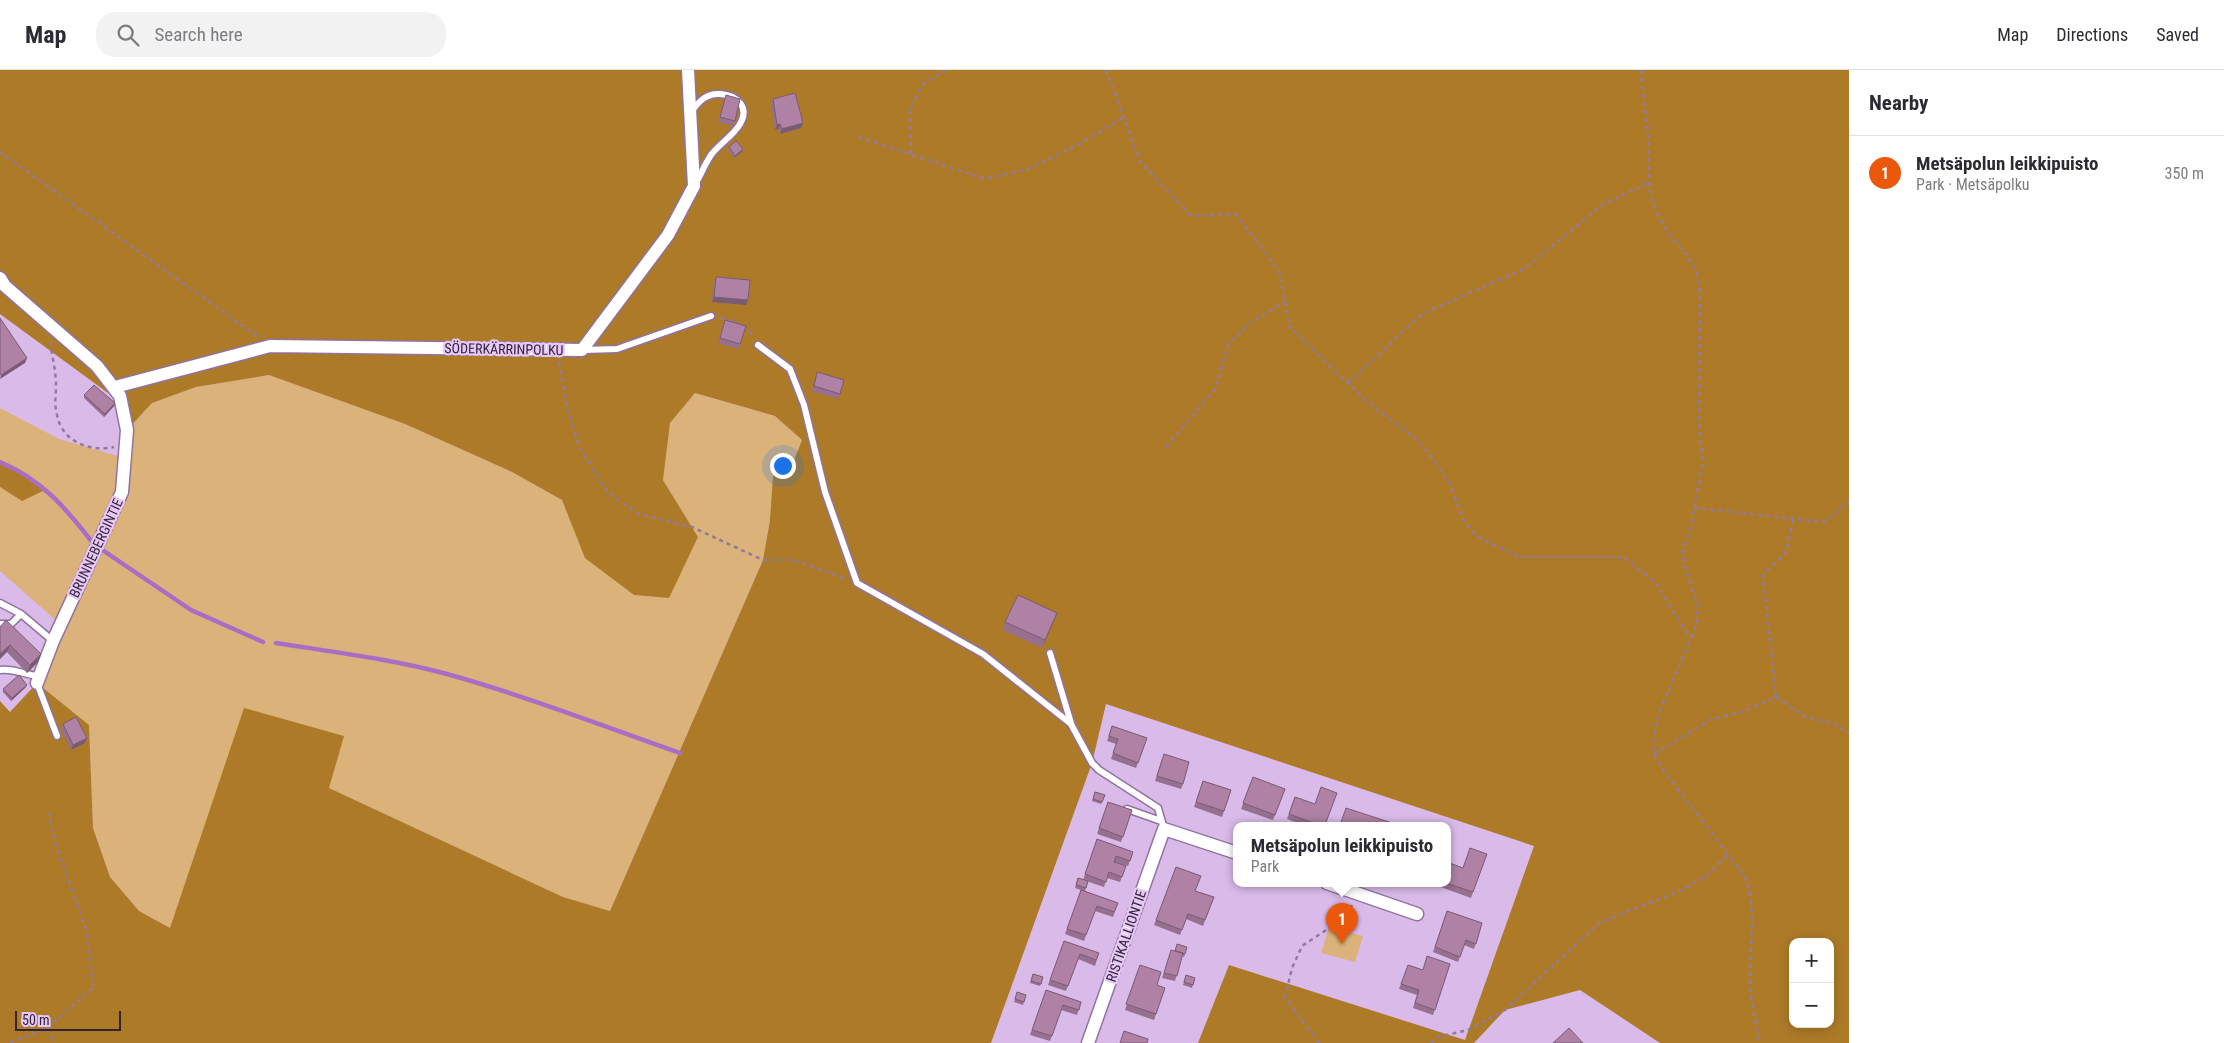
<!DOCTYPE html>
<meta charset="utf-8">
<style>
body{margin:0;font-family:"Roboto Condensed",sans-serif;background:#f2f2f3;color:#2b2b33}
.controls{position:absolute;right:15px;bottom:15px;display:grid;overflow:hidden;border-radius:10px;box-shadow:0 2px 12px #0003}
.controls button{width:45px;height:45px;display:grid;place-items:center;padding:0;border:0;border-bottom:1px solid #e1e1e2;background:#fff;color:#2b2b33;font:25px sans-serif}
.scale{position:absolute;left:15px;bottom:12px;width:106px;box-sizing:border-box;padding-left:5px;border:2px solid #302436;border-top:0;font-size:14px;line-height:18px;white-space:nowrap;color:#302436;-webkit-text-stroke:4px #e7c7f7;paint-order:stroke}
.you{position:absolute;left:782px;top:395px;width:18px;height:18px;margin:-12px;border:4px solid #fff;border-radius:50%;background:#1a73e8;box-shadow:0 0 0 8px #1a73e833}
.badge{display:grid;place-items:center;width:32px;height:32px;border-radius:50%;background:#ea580c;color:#fff;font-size:16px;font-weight:700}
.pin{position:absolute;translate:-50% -41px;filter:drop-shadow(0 1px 2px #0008)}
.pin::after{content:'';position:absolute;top:26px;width:18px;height:15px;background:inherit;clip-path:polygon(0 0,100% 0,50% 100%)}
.popup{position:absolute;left:1233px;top:752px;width:218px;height:65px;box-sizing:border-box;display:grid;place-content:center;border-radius:10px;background:#fff;filter:drop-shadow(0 1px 4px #0005);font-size:16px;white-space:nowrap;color:#7c7c81}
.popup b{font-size:19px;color:#2b2b33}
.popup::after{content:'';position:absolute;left:50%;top:100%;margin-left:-10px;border:10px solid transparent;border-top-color:#fff}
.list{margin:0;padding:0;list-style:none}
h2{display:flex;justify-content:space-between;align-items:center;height:65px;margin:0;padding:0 20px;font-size:21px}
h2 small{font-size:16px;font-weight:400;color:#7c7c81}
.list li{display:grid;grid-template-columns:32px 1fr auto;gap:15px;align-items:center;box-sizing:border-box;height:75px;padding:0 20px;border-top:1px solid #e1e1e2}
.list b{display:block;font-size:19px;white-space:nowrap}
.list p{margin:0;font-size:16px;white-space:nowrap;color:#7c7c81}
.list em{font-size:16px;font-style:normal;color:#7c7c81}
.icon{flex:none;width:28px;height:28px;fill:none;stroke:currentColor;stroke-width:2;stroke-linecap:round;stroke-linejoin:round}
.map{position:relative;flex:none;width:1849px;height:973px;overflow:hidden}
header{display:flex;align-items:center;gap:30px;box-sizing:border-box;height:70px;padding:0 25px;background:#fff;border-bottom:1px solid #e1e1e2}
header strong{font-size:24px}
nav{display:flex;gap:28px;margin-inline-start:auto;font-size:18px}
.search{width:350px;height:45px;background:#f2f2f3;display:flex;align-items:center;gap:12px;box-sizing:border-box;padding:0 18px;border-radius:20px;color:#7c7c81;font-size:19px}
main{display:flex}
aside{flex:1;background:#fff}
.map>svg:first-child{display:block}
.green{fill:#dab27a}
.forest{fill:#ad7a28;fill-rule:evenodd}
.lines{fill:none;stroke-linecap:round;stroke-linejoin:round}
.stream{stroke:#aa6dc5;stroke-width:4.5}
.service-casing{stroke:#91739f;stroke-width:9}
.minor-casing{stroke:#91739f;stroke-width:15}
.path{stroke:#917a9c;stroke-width:2.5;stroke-dasharray:4 4;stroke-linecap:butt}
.service{stroke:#fff;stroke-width:6}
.minor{stroke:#fff;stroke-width:12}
.wall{fill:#96708e}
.shaded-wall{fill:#7a5b74}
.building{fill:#af82a5;stroke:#7a5b74}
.labels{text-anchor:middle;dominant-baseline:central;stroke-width:4.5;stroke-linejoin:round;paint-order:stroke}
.street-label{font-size:14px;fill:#302436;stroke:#e7c7f7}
</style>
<header>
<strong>Map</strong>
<div class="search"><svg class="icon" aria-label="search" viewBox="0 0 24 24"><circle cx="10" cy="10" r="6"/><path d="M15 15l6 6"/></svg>Search here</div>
<nav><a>Map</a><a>Directions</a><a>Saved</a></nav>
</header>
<main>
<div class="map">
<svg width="1849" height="973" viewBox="0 0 1849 973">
<rect width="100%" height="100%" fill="#dabae9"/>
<path class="green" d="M269,305L405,354L512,402L562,430L586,488L634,525L668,528L698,467L663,410L670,353L695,323L775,346L802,370L770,450L763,490L610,841L563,827L329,718L170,858L139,841L110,807L93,758L89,655L37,613L60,554L0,501V417L22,431L23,402L0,390V338L59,369L125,388L127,360L152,333L196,317Z
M1329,857L1363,866L1355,892L1321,883Z"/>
<path class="forest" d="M0,0H1849V973H1660L1580,920L1505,940L1474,973H1198L1229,895L1465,970L1534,776L1106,634L1092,693L991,973H0V631L10,642L37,613L89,655L93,758L110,807L139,841L170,858L244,638L344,666L329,718L563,827L610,841L763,490L770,450L773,406L792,395L802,370L775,346L695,323L670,353L663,410L698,467L669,528L634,525L585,488L562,430L512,402L405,354L269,305L196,317L152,333L127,360L120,326L108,323L0,244ZM1793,872H1830V954H1793Z
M0,390L23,402L45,420L22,431L0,417Z"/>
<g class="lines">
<path class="stream" d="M0,392C41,409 65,437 92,472
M98,477L191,540L263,572
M276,573C333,582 391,589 447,604C526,626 603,656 680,683"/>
<defs>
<path id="service" d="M692,41C699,31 707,23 720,24C737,25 750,37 740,54C733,66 719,74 711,85C705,94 701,104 696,113
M758,275L790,299L804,335L825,422L857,513L983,584L1071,654L1092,693L1099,700L1158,738L1164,759
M583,280L617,279L711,246
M0,533L21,544L53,571
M0,554H11L21,544
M1050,583L1071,653
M0,600C14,598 25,605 39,606
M37,613L57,666
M1127,739L1161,751"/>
<path id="minor" d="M0,208L5,216L97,296L120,326L127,360L122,422L53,571L37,613
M115,317L270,276L582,280L668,165L694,116L688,0
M1327,813L1417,844
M1088,973L1164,759L1237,783"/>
</defs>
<use href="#service" class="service-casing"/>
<use href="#minor" class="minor-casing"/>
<path class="path" d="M1106,0L1140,91L1191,146L1236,144L1279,201L1290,257L1366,331L1420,372L1451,415L1463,450L1478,467L1519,487H1623L1655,512L1690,568
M1641,0C1642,22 1646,43 1648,64C1651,91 1645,118 1657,143C1673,178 1699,185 1700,225L1699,354L1703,392L1689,465L1683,479L1684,493L1698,536L1697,554L1660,641L1654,666V684L1661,697L1743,804C1759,837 1749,875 1750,911C1751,932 1756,952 1759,973
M859,67L985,109L1028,99L1078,75L1124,47
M0,82L257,266
M911,84L910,39L923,14L946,0
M721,248C734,251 746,255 753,267
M50,272C52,286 56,301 56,315C56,325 54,335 57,345C62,372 90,382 114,377
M559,292L568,341L580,378L608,423L639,444L692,457L763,490H794L844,508
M1348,313L1422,244L1526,198L1600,136L1648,113
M1166,377L1216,318L1228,274L1249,254L1285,231
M1695,438L1825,452L1849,431
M1776,627L1763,505L1785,484L1794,448
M1654,684L1712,649L1742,642L1776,627L1804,646L1834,654L1849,663
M1340,859L1352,835
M46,959L55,973
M10,973L46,959L93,918L87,862L55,772L49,743
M1319,973L1285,927L1292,898L1302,876L1346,847
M1431,973L1438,967L1468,960L1505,940L1599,853L1684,819L1709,804L1727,785"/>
<use href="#service" class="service"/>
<use href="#minor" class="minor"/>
</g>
<path class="wall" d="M726,25L735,51L733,56L718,52Z
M773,29L803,53L801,58L780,64L779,59L775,60L771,34Z
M729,77L743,79L742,82L734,88L728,80Z
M716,207L748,230L746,235L712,232L714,212Z
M723,256L740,274L739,279L718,273Z
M817,302L840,324L838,329L812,321Z
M84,325L114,336L104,347L84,328Z
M1057,543L1042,578L1003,560L1005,552Z
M0,557L41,584L38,592L27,603L7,582Z
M26,617L11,631L3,622V619Z
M63,654L85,673L71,680L61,659Z
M1112,656L1147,668L1136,698L1111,689L1116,674L1107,671Z
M1162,689L1183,714L1181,719L1155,711Z
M1253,707L1285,719L1273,750L1241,739Z
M1203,711L1231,720L1222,747L1194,737Z
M1095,722L1105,725L1101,734L1092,731Z
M1295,727L1325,755H1303L1287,749Z
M1108,732L1132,740L1121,772L1097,764Z
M1097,769L1133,782L1128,796L1114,792L1126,796L1120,812L1107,808L1104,817L1083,810Z
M1487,784L1471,828L1435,815L1436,813H1447L1463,798Z
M1176,797L1196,821L1214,827L1203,856L1186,849L1180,865L1154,855Z
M1078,808L1088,811L1085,821L1118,833L1113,847L1095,841L1084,871L1065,864L1081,820L1075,818Z
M1447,841L1482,853L1474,879L1464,875L1458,892L1433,882Z
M1064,871L1099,883L1095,896L1078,889L1066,921L1048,915Z
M1187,877L1184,887L1182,886L1175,911L1162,908L1171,880L1175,881Z
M1450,894L1433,945L1413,938L1417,925L1399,919L1408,895L1422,900Z
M1140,895L1157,915L1165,918L1154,950L1125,940Z
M1033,904L1043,907L1040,916L1030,913Z
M1186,905L1195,908L1192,918L1183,915Z
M1046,920L1081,932L1077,945L1061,940L1050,971L1030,965Z
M1017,922L1026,925L1023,935L1014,932Z"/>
<path class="shaded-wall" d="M803,53L801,58L780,64L782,59Z
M780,54L779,59L775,60L777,55Z
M743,79L742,82L734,88L735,86Z
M714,227L748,230L746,235L712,232Z
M27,288L25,293L0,309L1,305Z
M115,333L114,336L104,347L105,344Z
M1057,543L1054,551L1042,578L1045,570Z
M10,575L7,582L0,589V584Z
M41,584L38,592L27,603L30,595Z
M27,615L26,617L11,631L12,628Z
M87,668L85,673L71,680L73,675Z"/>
<path class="building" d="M795,23L803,53L782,59L780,54L777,55L773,29Z
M726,25L740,29L735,51L720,47Z
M736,71L743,79L735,86L729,77Z
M716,207L750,210L748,230L714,227Z
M0,248L27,288L1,305L0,304Z
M725,250L746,256L740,274L720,268Z
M817,302L844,310L840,324L814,316Z
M94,315L115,333L105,344L84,325Z
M1018,525L1057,543L1045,570L1005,552Z
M6,550L41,584L30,595L10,575L0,584V557Z
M19,605L27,615L12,628L3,619Z
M76,647L87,668L73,675L63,654Z
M1112,656L1147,668L1138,693L1113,683L1118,669L1109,666Z
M1164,684L1189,692L1183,714L1157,706Z
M1253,707L1285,719L1275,745L1243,733Z
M1203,711L1231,720L1224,741L1196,732Z
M1321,717L1337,723L1325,755H1319L1289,744L1295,727L1315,734Z
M1095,722L1105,725L1102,732L1093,729Z
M1108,732L1132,740L1123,767L1099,758Z
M1346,738L1389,752L1387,755H1340Z
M1097,769L1133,782L1130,791L1116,786L1114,792L1126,796L1122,807L1109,802L1106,812L1085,804Z
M1470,778L1487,784L1473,822L1446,813H1447V792L1463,798Z
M1176,797L1201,806L1195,821L1214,827L1205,850L1188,844L1182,860L1156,850Z
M1078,808L1088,811L1086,818L1076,815Z
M1081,820L1118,833L1114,842L1097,836L1086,865L1067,859Z
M1447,841L1482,853L1476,874L1466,870L1460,887L1435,877Z
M1064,871L1099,883L1096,890L1080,884L1068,916L1050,910Z
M1177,874L1187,877L1185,884L1175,881Z
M1171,880L1183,883L1177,906L1164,903Z
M1427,886L1450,894L1435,940L1415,933L1419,920L1401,914L1408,895L1423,900Z
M1140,895L1161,902L1157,915L1165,918L1156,944L1126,934Z
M1033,904L1043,907L1041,914L1031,911Z
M1186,905L1195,908L1193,915L1184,912Z
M1046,920L1081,932L1079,940L1063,935L1052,966L1032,960Z
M1017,922L1026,925L1024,932L1015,929Z
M1569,958L1583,973H1553Z
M1124,961L1148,969L1147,973H1120Z"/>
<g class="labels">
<g class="street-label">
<text transform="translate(504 279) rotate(1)">SÖDERKÄRRINPOLKU</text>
<text transform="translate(96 478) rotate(-65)">BRUNNEBERGINTIE</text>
<text transform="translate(1126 866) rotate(-71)">RISTIKALLIONTIE</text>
</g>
</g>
</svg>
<div class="controls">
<button>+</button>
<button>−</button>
</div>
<div class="scale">50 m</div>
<div class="you"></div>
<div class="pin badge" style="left:1342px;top:874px">1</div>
<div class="popup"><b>Metsäpolun leikkipuisto</b>Park</div>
</div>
<aside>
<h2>Nearby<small></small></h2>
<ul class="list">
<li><span class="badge">1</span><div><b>Metsäpolun leikkipuisto</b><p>Park · Metsäpolku</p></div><em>350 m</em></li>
</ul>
</aside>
</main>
